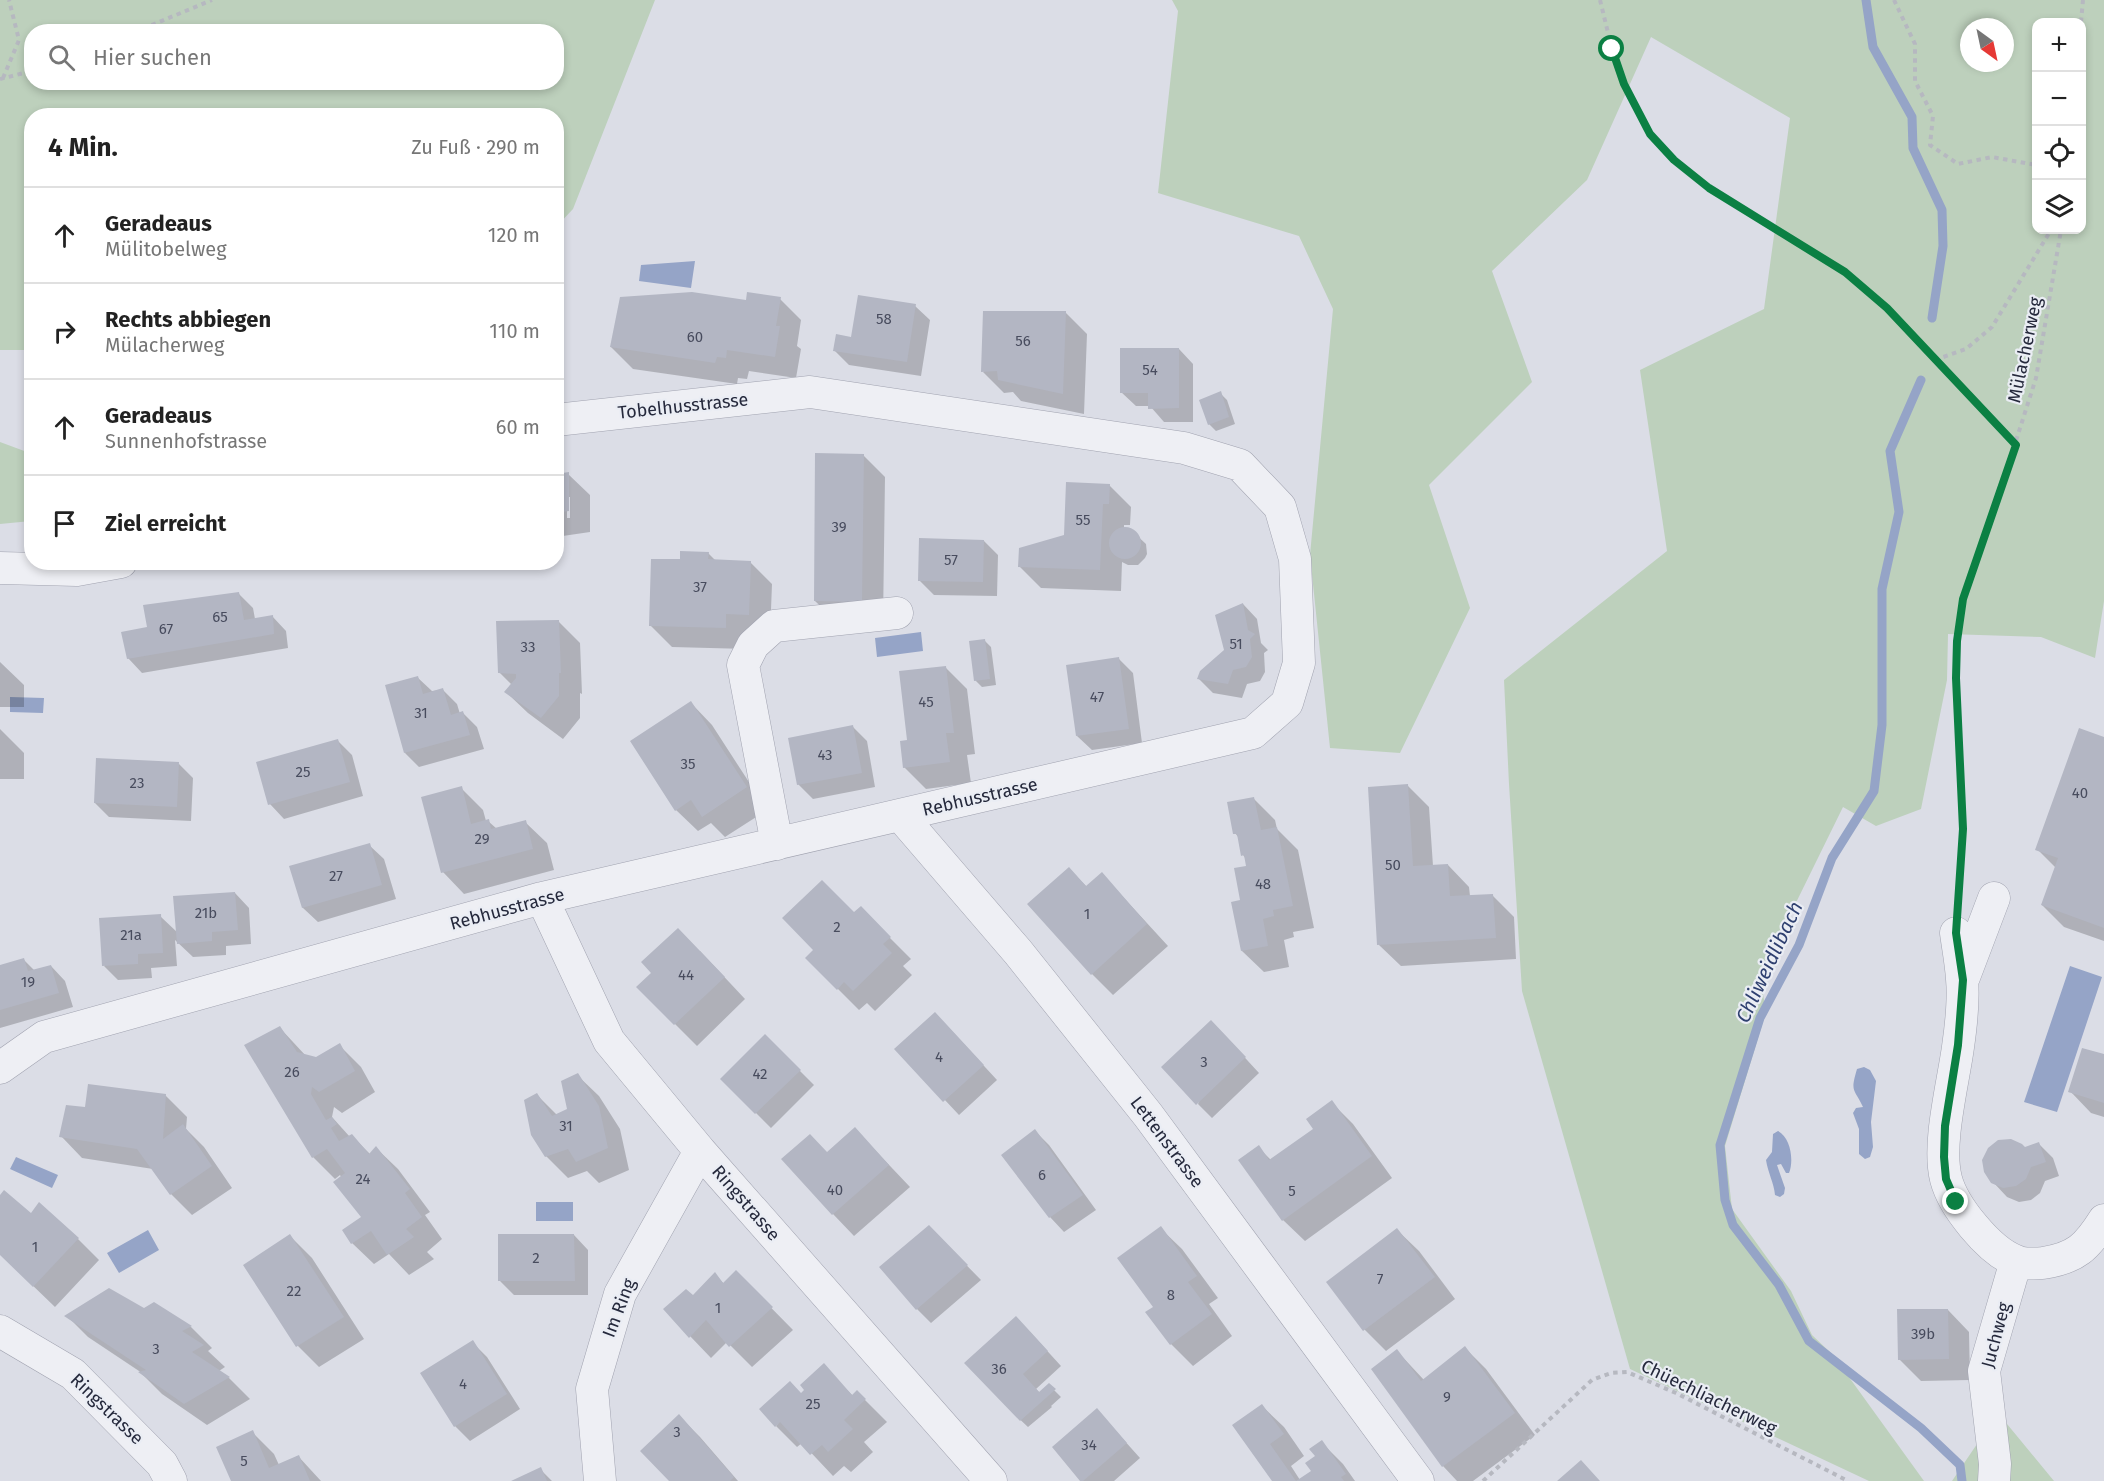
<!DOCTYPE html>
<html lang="de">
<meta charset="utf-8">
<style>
body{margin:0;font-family:"Fira Sans",sans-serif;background:#f6f6f6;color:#222}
.controls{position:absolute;right:18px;top:18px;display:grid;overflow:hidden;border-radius:12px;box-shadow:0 3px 9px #0003}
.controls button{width:54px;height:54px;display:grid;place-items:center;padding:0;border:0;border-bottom:2px solid #e0e0e0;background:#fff;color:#222;font:30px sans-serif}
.compass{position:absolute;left:1960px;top:18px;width:54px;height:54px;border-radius:50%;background:#fff;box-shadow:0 3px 9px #0003;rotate:147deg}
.stop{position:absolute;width:18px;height:18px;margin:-14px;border:4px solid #0b8043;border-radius:50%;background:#fff}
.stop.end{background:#0b8043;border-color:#fff;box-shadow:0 2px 6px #0008}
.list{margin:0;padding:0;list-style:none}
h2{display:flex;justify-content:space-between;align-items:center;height:78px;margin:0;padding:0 24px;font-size:26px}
h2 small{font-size:20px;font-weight:400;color:#767676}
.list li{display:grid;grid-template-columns:39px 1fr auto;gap:18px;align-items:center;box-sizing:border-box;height:96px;padding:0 24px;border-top:2px solid #e0e0e0}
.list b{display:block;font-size:22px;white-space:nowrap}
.list p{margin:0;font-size:20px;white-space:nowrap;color:#767676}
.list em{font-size:20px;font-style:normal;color:#767676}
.icon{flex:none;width:33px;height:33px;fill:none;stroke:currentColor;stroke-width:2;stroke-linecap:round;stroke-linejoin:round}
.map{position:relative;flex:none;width:2104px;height:1481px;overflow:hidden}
.search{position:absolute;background:#fff;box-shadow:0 3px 9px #0003;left:24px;top:24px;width:540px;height:66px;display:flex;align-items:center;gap:15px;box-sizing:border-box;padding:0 21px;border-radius:24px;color:#767676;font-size:22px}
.panel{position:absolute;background:#fff;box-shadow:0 3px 9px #0003;left:24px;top:108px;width:540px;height:462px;border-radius:24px}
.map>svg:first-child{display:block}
.green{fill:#bdd0bc;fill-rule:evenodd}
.water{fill:#95a4c7}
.shadow{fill:#0003;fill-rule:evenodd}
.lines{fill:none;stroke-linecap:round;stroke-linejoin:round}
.stream{stroke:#95a4c7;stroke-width:9}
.building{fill:#b3b6c3}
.minor-casing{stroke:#a1a3b0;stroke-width:33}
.path{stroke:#b6b8c0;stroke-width:4;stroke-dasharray:4.5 4.5;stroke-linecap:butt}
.minor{stroke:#eeeff4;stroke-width:32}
.route{stroke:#0b8043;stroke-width:8}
.labels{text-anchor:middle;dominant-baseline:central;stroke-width:4.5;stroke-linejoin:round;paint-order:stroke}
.number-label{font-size:15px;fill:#484c5e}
.street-label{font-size:18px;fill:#25293c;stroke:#eaedf4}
.water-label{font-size:20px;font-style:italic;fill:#2f4070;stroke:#eaedf4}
</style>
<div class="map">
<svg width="2104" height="1481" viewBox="0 0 2104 1481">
<rect width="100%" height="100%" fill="#dbdde6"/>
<path class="green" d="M0,0H655L573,209L557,226L556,116H32L31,350H0ZM32,32H556V82H32Z
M1172,0H2104V601L2095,658L2041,637L1948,634L1947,680L1921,809L1876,826L1843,807L1760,976L1766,1012L1725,1146L1732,1209L1791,1291L1812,1335L1833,1355L1924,1481H1869L1630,1369L1522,991L1509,784L1504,680L1667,551L1640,370L1764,309L1790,118L1651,37L1587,180L1492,271L1532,382L1429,485L1470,608L1400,753L1330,748L1310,555L1333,309L1299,236L1158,193L1178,11ZM2036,22H2082V230H2036ZM1969,27H2005V63H1969Z
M0,442L27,452H31V521L0,524Z
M1998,1413L2054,1481H1952Z"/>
<path class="water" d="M695,261L691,288L639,281L641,265Z
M921,632L923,651L877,657L875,638Z
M10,697L44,698L43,713L10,712Z
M2070,966L2102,977L2057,1112L2024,1102Z
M1864,1067L1870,1070L1876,1081L1871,1122L1873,1147L1870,1157L1865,1159L1859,1154V1129L1853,1113L1856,1108L1863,1107C1854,1088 1850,1093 1857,1069Z
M1778,1131C1791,1138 1794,1161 1789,1173H1786L1781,1164L1777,1165L1785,1188L1784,1194L1780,1197L1775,1195C1774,1183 1768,1173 1766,1160L1772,1152L1773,1134Z
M16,1157L58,1175L52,1188L10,1169Z
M536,1202H573V1221H536Z
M148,1230L159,1250L119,1273L107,1253Z"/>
<path class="shadow" d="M780,299L801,320L797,346L801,349L796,378L749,371L747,379L738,378L737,384L633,369L611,347Z
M915,306L930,320L921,376L849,365L834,350L852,338Z
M1065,312L1087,334L1084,414L1021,401L1013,392L1004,393L983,372Z
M1179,349L1193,364V422H1164L1150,406H1136L1121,392Z
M1220,393L1227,400L1235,424L1216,431L1209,424Z
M863,455L885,477L883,623L837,622L815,601Z
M568,474L590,495V532L556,537V476ZM567,497H570V518H567Z
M1109,485L1131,507L1130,525H1124V529L1131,530L1146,544L1147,554L1145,558L1138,565H1128L1122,562L1121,591L1041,588L1020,567L1065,536Z
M984,541L998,555L997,596L934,595L919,580Z
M708,553L716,561L750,562L772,584L770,635L747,649L672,647L650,625L681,561Z
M239,594L253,608L255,619L272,616L286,631L288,648L142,673L128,658L149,629Z
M1243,604L1257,619L1261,643L1268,650L1264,653L1265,672L1260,681L1247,684L1242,698L1213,693L1199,679L1226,651Z
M558,621L580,643L582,694L580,693V718L563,739L528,713L506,692L512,685L499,672Z
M984,640L991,647L996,685L982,687L975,680Z
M1119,659L1133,673L1142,743L1092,750L1077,736Z
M0,662L24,685V707H0Z
M945,667L967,689L975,754L967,755L971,783L926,789L904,767L908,741Z
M417,677L432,691L443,690L457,704L460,714L463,713L477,727L484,749L419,767L405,753Z
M691,703L712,725L767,810L725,837L711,823L698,831L676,810Z
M853,727L867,741L875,787L813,799L798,784Z
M0,729L24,753V779H0Z
M2104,738V941L2064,927L2042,905L2056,868L2037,849Z
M338,741L352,755L363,796L284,819L270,804Z
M179,764L193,778L191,821L109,817L95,803Z
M1408,786L1429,807L1433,866L1448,865L1469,887L1470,896L1492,895L1514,917L1516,959L1401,966L1379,945Z
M461,788L483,810L486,821H488L497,829L525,822L547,843L554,870L464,894L443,872Z
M1253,798L1275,820L1277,829L1298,850L1314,928L1293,932L1294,937L1284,940L1289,967L1264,972L1242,951V901L1248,867L1246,859L1243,855L1239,838L1235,833Z
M369,845L384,859L396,899L318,922L303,908L291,867Z
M1069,869L1087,887L1102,874L1168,946L1113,995L1092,974Z
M235,893L249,908L251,944L226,946V955L193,957L175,940L177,966L151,968L152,978L118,980L104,966L160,916L178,933Z
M854,914L882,930L911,959L903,966L912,975L875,1011L867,1003L859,1010L807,958Z
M700,951L745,999L697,1046L638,987Z
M24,960L35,971L51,966L65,981L73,1007L0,1028V967Z
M280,1028L306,1056L316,1059L339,1045L361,1067L375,1092L342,1113L334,1107L332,1117L350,1137L352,1136L370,1154L376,1148L398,1169L430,1212L425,1215L442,1239L427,1252L434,1259L409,1275L389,1254L374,1264L352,1243L364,1217L340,1175L335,1179L313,1157L246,1045Z
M949,1028L997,1080L959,1115L897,1049Z
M765,1036L814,1085L771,1128L722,1079Z
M1225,1036L1259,1073L1212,1118L1198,1104Z
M2104,1056V1117L2091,1113L2070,1091Z
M577,1075L599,1096L620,1129L629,1170L599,1183L587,1171L568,1178L546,1156L537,1095L557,1115L568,1110Z
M165,1095L187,1117L186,1129L204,1147L232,1188L192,1215L171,1194L153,1169L82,1158L61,1136L86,1108Z
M1331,1102L1353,1124L1392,1178L1305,1241L1283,1220L1258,1147L1271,1160L1315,1129Z
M855,1129L910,1187L854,1236L833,1214L828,1153Z
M1035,1131L1049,1145L1096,1210L1064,1232L1050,1217Z
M2039,1144L2053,1158L2059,1176L2045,1181L2040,1193L2031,1200L2019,1202L2007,1197L1993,1182L2025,1149Z
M0,1197L78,1239L99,1260L55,1307L0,1254Z
M929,1227L981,1280L931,1323L917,1309Z
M1160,1228L1182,1249L1218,1298L1209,1304L1232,1336L1193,1366L1171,1344L1155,1307Z
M1397,1230L1419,1251L1455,1299L1386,1351L1365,1330L1328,1282Z
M574,1235L588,1250V1295H514L500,1281Z
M290,1236L312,1258L364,1339L319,1367L298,1346Z
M736,1272L793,1330L752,1367L727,1342L711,1358L690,1336L693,1297L715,1274L724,1284Z
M154,1304L191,1327L212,1348L208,1351L225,1367L219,1371L229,1378L250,1399L207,1425L162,1394L139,1371L88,1337L67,1316L144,1310Z
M1948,1310L1969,1332L1970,1380L1921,1381L1899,1359Z
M1030,1332L1061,1366L1036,1389L1040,1393L1049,1385L1061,1397L1051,1406L1052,1407L1028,1427L1013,1413Z
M472,1342L487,1357L520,1409L470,1441L455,1426L422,1374Z
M1465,1348L1486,1369L1535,1435L1473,1481H1457L1443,1466L1397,1351L1424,1380Z
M824,1366L853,1396L857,1392L887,1422L864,1442L873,1452L851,1472L844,1466L833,1476L802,1443L797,1447L776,1426Z
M1262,1406L1284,1427L1304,1456L1291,1466L1300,1480L1313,1471L1321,1442L1343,1464L1355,1481H1274Z
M1097,1410L1140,1458L1114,1481H1082Z
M679,1416L700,1437L738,1481H671Z
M252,1432L274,1454L279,1465L298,1456L321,1481H232Z
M540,1469L552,1481H515Z"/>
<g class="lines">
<path class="stream" d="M1866,0L1873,47L1912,117L1913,148L1942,210L1943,246L1932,318
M1921,380L1890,451L1899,512L1882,589V725L1874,791L1832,858L1799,945L1760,1018L1720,1145L1725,1200L1733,1225L1779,1285L1809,1341L1921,1428L1960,1465L1962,1481"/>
</g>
<path class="building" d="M692,292L746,300L747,292L781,297L776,326H780L775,357L727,350L726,358L717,357L715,363L610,347L620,297Z
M858,295L916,304L907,362L833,351L836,334L851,337Z
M983,311H1066L1063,394L998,380L997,371L981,372Z
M1120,348H1179V408L1148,409V393H1120Z
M1221,391L1229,417L1208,425L1199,400Z
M815,453L864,454L862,602L814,601Z
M569,472V511L556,513V474Z
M1066,482L1110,484L1109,504H1103L1100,570L1018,567L1019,548L1064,535Z
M1109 543a16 16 0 1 1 32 0a16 16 0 1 1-32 0Z
M919,538L984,540L983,582L918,581Z
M680,551L709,552L708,559L751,561L749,615L726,614V628L649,626L651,559H680Z
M239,592L244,620L273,615L274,634L127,659L121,632L147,627L143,605Z
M1243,603L1248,630L1255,634L1250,639L1252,657L1246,667L1233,670L1228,684L1197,679L1200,671L1224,650L1215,615Z
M559,620L561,673H559V696L541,718L504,692L516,678V674L498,673L496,621Z
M985,639L990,679L974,681L969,641Z
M1119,657L1129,729L1076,736L1066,665Z
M946,666L954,733H946L950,762L903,768L900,741L907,740L899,671Z
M418,676L423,694L443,688L451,715L463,711L470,735L404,753L385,685Z
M691,701L747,787L702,817L691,800L675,811L630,741Z
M853,725L862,773L797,785L788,738Z
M2079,728L2104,737V928L2041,905L2058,858L2035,850Z
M338,739L350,782L268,805L256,762Z
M96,758L179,762L177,807L94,803Z
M1408,784L1413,866L1448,864L1450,896L1493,894L1496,938L1377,945L1368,787Z
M462,786L471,824L489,819L491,829L526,820L533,849L441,873L421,797Z
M1254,797L1261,830L1277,827L1293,906L1273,910L1274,916L1263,919L1268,946L1241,951L1231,902L1240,900L1234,868L1246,866L1244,855L1241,856L1237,834H1233L1227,802Z
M370,843L382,885L302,908L289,866Z
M1069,867L1086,886L1102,872L1147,924L1091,975L1027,904Z
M822,880L854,912L861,906L891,937L883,944L892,953L853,991L844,982L837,990L805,958L813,950L782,918Z
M235,892L238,930L212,932V941L177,944L173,896Z
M161,914L163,953L138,954V964L102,966L99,918Z
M678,928L725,977L674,1025L636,987L651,973L641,962Z
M24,958L28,971L51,965L59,993L0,1010V965Z
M935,1012L984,1065L943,1102L894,1049Z
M1211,1020L1246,1057L1196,1105L1161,1067Z
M280,1026L297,1052L316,1057L340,1043L355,1071L319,1092L312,1087L311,1094L326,1120L332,1117L337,1124L331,1128L339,1141L352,1134L369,1154L376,1146L410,1189L405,1193L422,1217L406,1229L414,1237L387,1255L371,1231L351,1244L342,1230L361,1217L333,1182L345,1173L327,1149L312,1158L244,1045Z
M765,1034L801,1070L755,1114L720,1079Z
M2082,1048L2104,1054V1103L2068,1092Z
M578,1073L599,1106L608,1148L576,1162L568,1149L545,1157L531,1135L524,1100L537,1093L552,1116L567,1109L561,1081Z
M88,1084L166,1094L163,1139L183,1124L212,1166L170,1195L137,1149L59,1137L66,1105L85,1107Z
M1332,1100L1372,1156L1282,1221L1238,1160L1259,1145L1269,1160L1313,1129L1306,1119Z
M855,1127L889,1165L832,1215L781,1159L810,1134L827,1152Z
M1035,1129L1083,1195L1049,1218L1001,1155Z
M2011,1139L2022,1144L2025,1147L2039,1142L2046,1162L2031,1167L2026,1179L2016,1186L2003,1188L1991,1183L1984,1172L1982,1160L1988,1148L1998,1140Z
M4,1190L31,1213L39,1202L79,1238L33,1287L0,1255V1195Z
M929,1225L968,1265L916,1310L879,1267Z
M1161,1226L1197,1276L1188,1282L1212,1314L1170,1345L1145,1312L1153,1307L1117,1258Z
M1397,1228L1435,1277L1363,1331L1326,1282Z
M290,1234L344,1317L296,1347L243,1265Z
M498,1234H574L575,1281H498Z
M736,1270L773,1307L729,1347L706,1320L689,1338L663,1309L686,1289L693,1295L715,1272L723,1283Z
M109,1288L144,1308L154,1302L192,1326L182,1331L204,1345L192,1352L230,1377L184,1404L138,1372L146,1370L64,1316Z
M1897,1309H1948L1949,1359L1898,1360Z
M1016,1316L1048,1351L1023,1374L1039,1392L1049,1383L1056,1389L1020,1421L964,1363Z
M473,1340L507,1394L454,1427L420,1373Z
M1465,1346L1515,1413L1442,1467L1371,1369L1397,1349L1421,1381Z
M824,1363L852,1395L857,1390L866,1399L844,1420L853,1429L828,1452L822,1445L810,1455L780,1422L775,1427L759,1409L790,1381L801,1393L804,1390L800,1385Z
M1262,1404L1284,1434L1270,1444L1296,1481L1311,1471L1305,1463L1315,1456L1309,1449L1322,1440L1346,1474L1341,1477L1344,1481H1272L1232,1425Z
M1097,1408L1127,1443L1083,1481H1080L1052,1447Z
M679,1414L734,1477L730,1481H669L640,1451Z
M253,1430L269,1468L299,1455L310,1481H231L216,1447Z
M1581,1460L1600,1481H1557Z
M541,1467L547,1481H511Z"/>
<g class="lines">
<defs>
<path id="minor" d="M0,568L77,570L121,562
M901,816L1018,952L1148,1115L1418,1481
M777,844L743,665L753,645L774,626L897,613
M542,898L609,1041L700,1151L991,1481
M1956,933C1958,948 1961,963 1962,979C1964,1000 1961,1026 1958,1047C1953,1084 1937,1144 1946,1179C1953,1206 1989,1251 2016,1261C2022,1264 2036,1264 2043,1263C2076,1258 2087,1247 2104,1220
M1964,977L1994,898
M0,1068L44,1037L542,898L1253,733L1287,703L1299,663L1295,559L1280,507L1240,465L1184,448L810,392L556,420
M0,1331L73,1374L162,1464L171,1481
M600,1481L592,1389L620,1294L700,1151
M1994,1481L1995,1464L1984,1371L2016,1261"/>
</defs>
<use href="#minor" class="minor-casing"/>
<path class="path" d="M1600,0L1612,49L1624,84L1650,134L1674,160L1709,187L1845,272L1888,308L2015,444
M1894,0L1915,44V81L1933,116L1930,145L1958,164L1992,157L2036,165
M2081,22L2083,0
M135,32L212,0
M3,78L19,40L9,0
M0,79L32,71
M1935,360L1966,349L1992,327L2051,230
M1958,899L1963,829L1956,678L1957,641L1963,599L1984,541L2036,378L2061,230
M1483,1481L1592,1380L1611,1373L1627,1372L1676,1393L1848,1481"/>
<use href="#minor" class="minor"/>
</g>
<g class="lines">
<path class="route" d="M1612,49L1624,84L1650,134L1674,160L1709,188L1845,272L1887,308L2016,445L1963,599L1957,641L1956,678L1963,829L1956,933L1963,980L1958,1045L1945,1126L1944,1157L1946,1179L1956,1202"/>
</g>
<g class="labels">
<g class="number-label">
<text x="884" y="319">58</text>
<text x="695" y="337">60</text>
<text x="1023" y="341">56</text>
<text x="1150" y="370">54</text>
<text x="1083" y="520">55</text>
<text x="839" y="527">39</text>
<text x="951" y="560">57</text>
<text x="700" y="587">37</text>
<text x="220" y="617">65</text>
<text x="166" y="629">67</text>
<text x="1236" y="644">51</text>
<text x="528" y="647">33</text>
<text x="1097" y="697">47</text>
<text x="926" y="702">45</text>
<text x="421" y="713">31</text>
<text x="825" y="755">43</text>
<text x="688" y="764">35</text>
<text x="303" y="772">25</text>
<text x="137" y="783">23</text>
<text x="2080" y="793">40</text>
<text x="482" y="839">29</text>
<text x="1393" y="865">50</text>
<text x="336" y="876">27</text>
<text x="1263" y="884">48</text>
<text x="206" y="913">21b</text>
<text x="1087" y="914">1</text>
<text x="837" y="927">2</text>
<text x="131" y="935">21a</text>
<text x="686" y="975">44</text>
<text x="28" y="982">19</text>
<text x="939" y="1057">4</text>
<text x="1204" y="1062">3</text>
<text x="292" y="1072">26</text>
<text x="760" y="1074">42</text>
<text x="566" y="1126">31</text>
<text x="1042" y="1175">6</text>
<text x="363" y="1179">24</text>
<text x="835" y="1190">40</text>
<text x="1292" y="1191">5</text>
<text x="35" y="1247">1</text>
<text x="536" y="1258">2</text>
<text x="1380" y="1279">7</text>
<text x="294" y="1291">22</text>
<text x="1171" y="1295">8</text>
<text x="718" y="1308">1</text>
<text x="1923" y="1334">39b</text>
<text x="156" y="1349">3</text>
<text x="999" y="1369">36</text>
<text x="463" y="1384">4</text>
<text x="1447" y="1397">9</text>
<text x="813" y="1404">25</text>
<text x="677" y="1432">3</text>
<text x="1089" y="1445">34</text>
<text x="244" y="1461">5</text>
</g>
<g class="street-label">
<text transform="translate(2025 350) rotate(-78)">Mülacherweg</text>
<text transform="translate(683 406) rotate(-6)">Tobelhusstrasse</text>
<text transform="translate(980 797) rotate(-13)">Rebhusstrasse</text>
<text transform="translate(507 909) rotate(-15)">Rebhusstrasse</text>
<text transform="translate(1167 1142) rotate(53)">Lettenstrasse</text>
<text transform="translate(746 1203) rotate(49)">Ringstrasse</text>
<text transform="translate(619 1308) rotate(-69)">Im Ring</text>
<text transform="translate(1996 1335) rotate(-75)">Juchweg</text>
<text transform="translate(1709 1397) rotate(26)">Chüechliacherweg</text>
<text transform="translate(107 1409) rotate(44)">Ringstrasse</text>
</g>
<g class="water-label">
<text transform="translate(1769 962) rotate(-65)">Chliweidlibach</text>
</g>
</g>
</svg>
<div class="controls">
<button>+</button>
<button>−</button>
<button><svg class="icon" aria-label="locate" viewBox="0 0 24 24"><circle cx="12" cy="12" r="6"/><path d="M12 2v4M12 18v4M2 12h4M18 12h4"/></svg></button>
<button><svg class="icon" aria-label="layers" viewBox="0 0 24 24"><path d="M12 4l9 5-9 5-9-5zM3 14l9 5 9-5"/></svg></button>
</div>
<svg class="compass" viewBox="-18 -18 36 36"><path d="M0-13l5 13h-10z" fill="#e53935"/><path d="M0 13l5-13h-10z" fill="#767676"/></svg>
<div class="stop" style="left:1612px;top:49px"></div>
<div class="stop end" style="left:1956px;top:1202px"></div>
<div class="search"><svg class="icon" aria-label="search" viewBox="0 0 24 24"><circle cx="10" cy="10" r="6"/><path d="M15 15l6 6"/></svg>Hier suchen</div>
<section class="panel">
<h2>4 Min.<small>Zu Fuß · 290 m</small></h2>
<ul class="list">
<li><svg class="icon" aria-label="ahead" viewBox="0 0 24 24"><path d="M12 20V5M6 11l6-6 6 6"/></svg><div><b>Geradeaus</b><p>Mülitobelweg</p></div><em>120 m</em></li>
<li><svg class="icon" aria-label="right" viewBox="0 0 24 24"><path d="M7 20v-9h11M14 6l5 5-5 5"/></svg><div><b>Rechts abbiegen</b><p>Mülacherweg</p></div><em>110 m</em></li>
<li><svg class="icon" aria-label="ahead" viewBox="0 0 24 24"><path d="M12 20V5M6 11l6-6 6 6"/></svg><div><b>Geradeaus</b><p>Sunnenhofstrasse</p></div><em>60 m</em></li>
<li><svg class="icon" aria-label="arrive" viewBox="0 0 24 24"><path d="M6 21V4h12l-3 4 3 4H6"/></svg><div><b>Ziel erreicht</b></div></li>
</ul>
</section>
</div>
